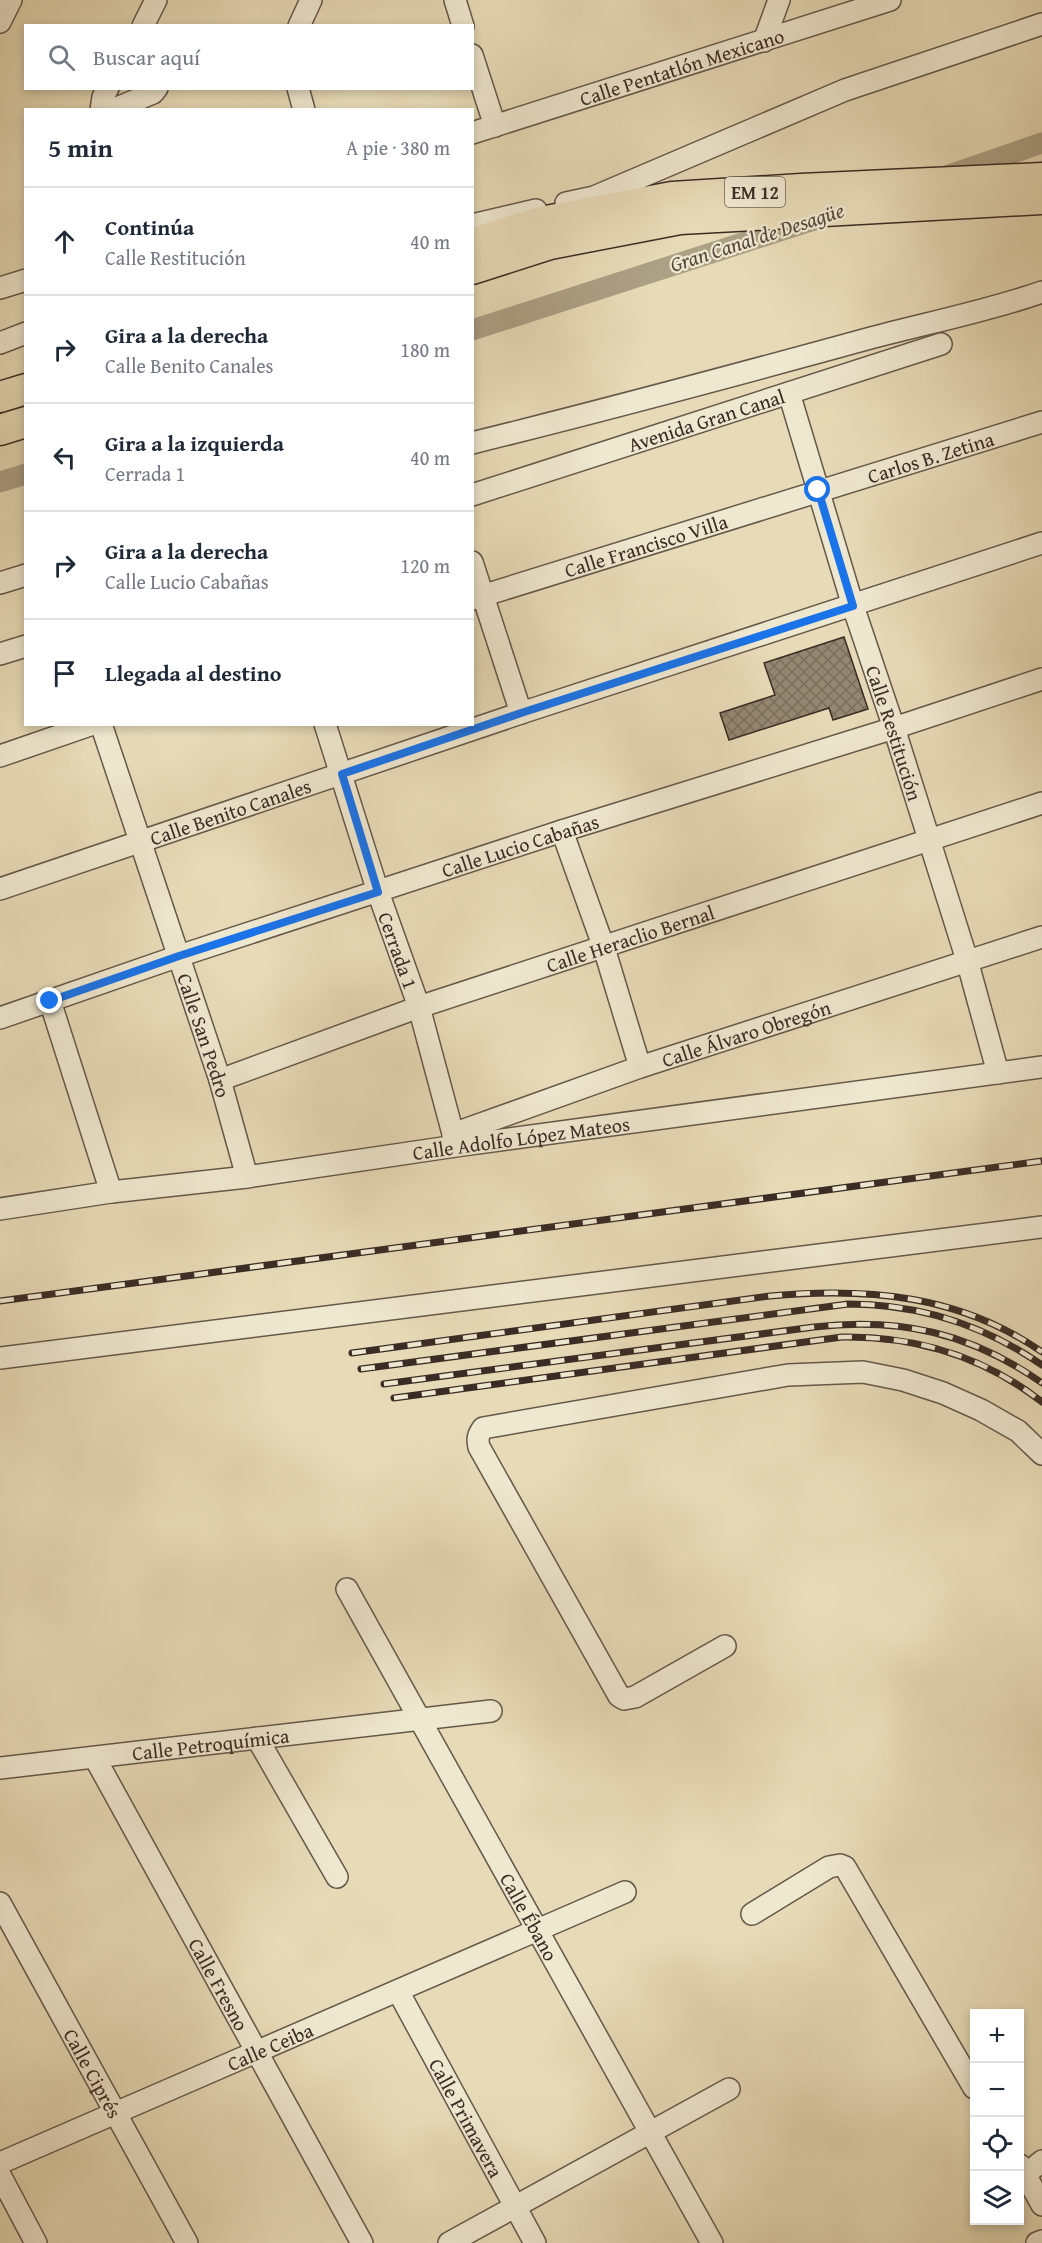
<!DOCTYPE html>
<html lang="es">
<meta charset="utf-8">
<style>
body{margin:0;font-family:"Gentium Book Plus",serif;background:#f6f6f7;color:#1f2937}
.controls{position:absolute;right:18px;bottom:18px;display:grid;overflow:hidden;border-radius:0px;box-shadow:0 3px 9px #0003}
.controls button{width:54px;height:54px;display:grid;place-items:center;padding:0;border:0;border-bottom:2px solid #e0e1e3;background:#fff;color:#1f2937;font:30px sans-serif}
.stop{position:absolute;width:18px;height:18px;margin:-14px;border:4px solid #1a73e8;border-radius:50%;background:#fff}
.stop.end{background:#1a73e8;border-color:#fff;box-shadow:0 2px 6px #0008}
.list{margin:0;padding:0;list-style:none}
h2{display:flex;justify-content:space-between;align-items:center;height:78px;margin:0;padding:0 24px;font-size:26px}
h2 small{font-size:20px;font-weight:400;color:#747a83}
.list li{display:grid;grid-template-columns:39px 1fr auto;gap:18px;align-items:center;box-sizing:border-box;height:108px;padding:0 24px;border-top:2px solid #e0e1e3}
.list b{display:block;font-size:22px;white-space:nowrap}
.list p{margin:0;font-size:20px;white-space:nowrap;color:#747a83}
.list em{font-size:20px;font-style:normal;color:#747a83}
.icon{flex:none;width:33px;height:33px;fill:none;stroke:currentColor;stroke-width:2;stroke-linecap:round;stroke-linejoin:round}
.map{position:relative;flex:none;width:1042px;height:2243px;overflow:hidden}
.search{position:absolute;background:#fff;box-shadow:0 3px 9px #0003;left:24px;top:24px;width:450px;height:66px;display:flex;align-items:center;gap:15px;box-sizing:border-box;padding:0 21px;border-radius:0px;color:#747a83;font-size:22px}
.panel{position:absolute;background:#fff;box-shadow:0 3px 9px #0003;left:24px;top:108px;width:450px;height:618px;border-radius:0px}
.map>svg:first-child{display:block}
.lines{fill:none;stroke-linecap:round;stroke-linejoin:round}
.canal{stroke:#aca085;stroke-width:21}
.building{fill:url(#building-cross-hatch);stroke:#3a2c25;stroke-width:1.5}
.minor-casing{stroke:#65584a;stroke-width:24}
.highway-casing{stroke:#3a2c25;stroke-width:33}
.minor{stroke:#efe8d0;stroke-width:21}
.highway{stroke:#e7dbb7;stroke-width:30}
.rail-casing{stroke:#3a2c25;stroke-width:7}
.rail{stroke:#efe8d0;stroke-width:4.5;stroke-dasharray:14;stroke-linecap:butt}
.route{stroke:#1a73e8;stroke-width:8}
.labels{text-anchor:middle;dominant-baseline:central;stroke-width:4.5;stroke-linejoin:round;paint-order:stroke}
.shield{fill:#efe8d0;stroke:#706458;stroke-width:1.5}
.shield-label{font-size:18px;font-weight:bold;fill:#3a2c25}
.street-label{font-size:20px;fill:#3a2c25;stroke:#efe8d0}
.water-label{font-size:21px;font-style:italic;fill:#56493d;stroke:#efe8d0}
</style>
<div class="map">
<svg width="1042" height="2243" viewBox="0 0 1042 2243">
<defs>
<pattern id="building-cross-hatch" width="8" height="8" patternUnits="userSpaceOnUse" patternTransform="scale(1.5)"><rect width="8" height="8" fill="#948771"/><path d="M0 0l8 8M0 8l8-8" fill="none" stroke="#7a6f5d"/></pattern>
</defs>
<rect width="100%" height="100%" fill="#e7dbb7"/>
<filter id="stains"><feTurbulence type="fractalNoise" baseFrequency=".00333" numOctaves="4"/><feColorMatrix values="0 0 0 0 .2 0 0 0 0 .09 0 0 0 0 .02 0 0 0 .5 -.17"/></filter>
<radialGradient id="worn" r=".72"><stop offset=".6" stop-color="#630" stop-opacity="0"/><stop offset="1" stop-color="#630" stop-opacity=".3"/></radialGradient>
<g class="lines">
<path class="canal" d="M949,175L1042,143
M472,330L814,220
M0,482L26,474"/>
</g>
<path class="building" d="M844,637L868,709L833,720L829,708L729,740L720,713L775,695L764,663Z"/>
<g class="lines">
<defs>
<g id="minor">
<path d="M455,0L463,26"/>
<path d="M0,22L11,0"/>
<path d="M143,26L156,0"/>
<path d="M299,26L311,0"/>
<path d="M764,41L779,0"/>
<path d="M472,55L495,126"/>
<path d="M298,88L304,110"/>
<path d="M101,110L103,97L108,88"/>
<path d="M112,110L153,93L157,88"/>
<path id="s1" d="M472,133L890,0"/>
<path d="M566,203L594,197L845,90L1042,24"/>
<path d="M472,225L536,210"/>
<path d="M0,288L26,280"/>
<path d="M0,343L26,333"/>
<path id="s2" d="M789,393L853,606L894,728L967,960L998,1073"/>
<path d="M472,443C605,410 736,375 867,339C926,323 985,312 1042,292"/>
<path id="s3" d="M472,495L941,344"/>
<path d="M472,562L521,713"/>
<path d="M0,583L26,575"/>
<path id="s4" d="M472,599L1042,422"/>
<path d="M0,654L26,646"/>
<path id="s5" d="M101,724L220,1080L247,1177"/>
<path id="s6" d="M325,724L378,892L419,1007L456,1145"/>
<path d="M0,756L93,724"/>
<path d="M562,831L604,948L640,1067"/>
<path id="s7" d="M0,889L521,713L1042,543"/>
<path d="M50,1001L111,1192"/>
<path id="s8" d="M0,1018L179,956L562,831L894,728L1042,679"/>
<path id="s9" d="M220,1080L419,1007L1042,803"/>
<path id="s10" d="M453,1134L640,1067L1042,937"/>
<path id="s11" d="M0,1209L111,1192L247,1177L456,1146L1042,1067"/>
<path d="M0,1358L1042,1227"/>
<path id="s12" d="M347,1589L712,2243"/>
<path d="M725,1646L635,1697L624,1699L619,1696L479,1447C477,1439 478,1435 483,1428L788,1375L863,1372L903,1380L943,1393L981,1410L1018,1431L1042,1454"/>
<path d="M257,1738L337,1877"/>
<path id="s13" d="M95,1758L362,2243"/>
<path id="s14" d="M0,1768L491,1711"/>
<path id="s15" d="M0,1903L187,2243"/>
<path d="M752,1914L829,1867L840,1865L845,1867L974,2088"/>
<path id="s16" d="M398,1991L535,2243"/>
<path id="s17" d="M0,2163L625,1892"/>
<path d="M1020,2165L1042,2205"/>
<path d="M0,2175L36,2243"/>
<path d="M1025,2175L1042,2161"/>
<path d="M449,2243L729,2089"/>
<path d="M1037,2243L1042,2241"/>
</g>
<path id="highway" d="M472,243L541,222L672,197L801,189L1042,178
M472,269L550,244L680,219L1042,199
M0,397L26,389
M0,430L26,422"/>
</defs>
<use href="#minor" class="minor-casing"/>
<use href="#highway" class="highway-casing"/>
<use href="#minor" class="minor"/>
<use href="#highway" class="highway"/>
<defs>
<path id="rail" d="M0,1301L1042,1161
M352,1353L770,1296C867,1287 960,1295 1042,1352
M361,1369L848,1304C919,1304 984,1325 1042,1365
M384,1384L814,1327C900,1317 971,1333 1042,1383
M394,1398L842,1337C916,1336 983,1356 1042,1402"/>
</defs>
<use href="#rail" class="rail-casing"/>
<use href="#rail" class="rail"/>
</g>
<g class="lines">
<path class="route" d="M50,1001L179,956L378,892L342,774L521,713L853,606L818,490"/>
</g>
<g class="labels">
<rect class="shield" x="725" y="177" width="60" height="30" rx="4.5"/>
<g class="shield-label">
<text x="755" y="192">EM 12</text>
</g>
<g class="street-label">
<text stroke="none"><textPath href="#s1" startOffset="220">Calle Pentatlón Mexicano</textPath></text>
<text stroke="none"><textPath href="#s3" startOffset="246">Avenida Gran Canal</textPath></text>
<text stroke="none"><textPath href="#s4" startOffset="480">Carlos B. Zetina</textPath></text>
<text stroke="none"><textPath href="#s4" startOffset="182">Calle Francisco Villa</textPath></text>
<text stroke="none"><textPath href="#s2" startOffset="356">Calle Restitución</textPath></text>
<text stroke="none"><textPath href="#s7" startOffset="243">Calle Benito Canales</textPath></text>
<text stroke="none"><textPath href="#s8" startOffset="548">Calle Lucio Cabañas</textPath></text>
<text stroke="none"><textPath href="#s9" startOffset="434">Calle Heraclio Bernal</textPath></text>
<text stroke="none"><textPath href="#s6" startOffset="238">Cerrada 1</textPath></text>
<text stroke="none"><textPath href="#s10" startOffset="310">Calle Álvaro Obregón</textPath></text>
<text stroke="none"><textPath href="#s5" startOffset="328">Calle San Pedro</textPath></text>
<text stroke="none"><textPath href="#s11" startOffset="526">Calle Adolfo López Mateos</textPath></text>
<text stroke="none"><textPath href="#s14" startOffset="212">Calle Petroquímica</textPath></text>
<text stroke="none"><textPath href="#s12" startOffset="375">Calle Ébano</textPath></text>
<text stroke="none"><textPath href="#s13" startOffset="258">Calle Fresno</textPath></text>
<text stroke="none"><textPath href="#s17" startOffset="294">Calle Ceiba</textPath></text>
<text stroke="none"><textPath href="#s15" startOffset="194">Calle Ciprés</textPath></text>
<text stroke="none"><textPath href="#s16" startOffset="144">Calle Primavera</textPath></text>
</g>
<g class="water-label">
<text transform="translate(757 237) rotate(-18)">Gran Canal de Desagüe</text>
</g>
</g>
<rect width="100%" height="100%" filter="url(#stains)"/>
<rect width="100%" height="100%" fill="url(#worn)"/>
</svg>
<div class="controls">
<button>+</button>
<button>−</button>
<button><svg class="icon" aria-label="locate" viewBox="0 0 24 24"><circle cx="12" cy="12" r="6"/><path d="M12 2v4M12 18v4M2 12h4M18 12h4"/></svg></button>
<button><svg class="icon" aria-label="layers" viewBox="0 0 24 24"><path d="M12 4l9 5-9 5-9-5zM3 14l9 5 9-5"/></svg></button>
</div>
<div class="stop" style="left:818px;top:490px"></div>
<div class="stop end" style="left:50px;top:1001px"></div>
<div class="search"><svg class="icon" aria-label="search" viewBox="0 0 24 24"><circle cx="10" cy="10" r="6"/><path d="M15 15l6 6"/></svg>Buscar aquí</div>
<section class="panel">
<h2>5 min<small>A pie · 380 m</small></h2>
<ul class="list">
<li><svg class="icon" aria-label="ahead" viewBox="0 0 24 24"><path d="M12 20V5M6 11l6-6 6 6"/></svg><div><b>Continúa</b><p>Calle Restitución</p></div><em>40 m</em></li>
<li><svg class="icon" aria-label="right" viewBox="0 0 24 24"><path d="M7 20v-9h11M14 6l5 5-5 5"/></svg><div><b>Gira a la derecha</b><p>Calle Benito Canales</p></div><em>180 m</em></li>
<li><svg class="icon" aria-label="left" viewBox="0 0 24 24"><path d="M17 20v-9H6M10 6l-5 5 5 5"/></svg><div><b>Gira a la izquierda</b><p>Cerrada 1</p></div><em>40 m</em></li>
<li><svg class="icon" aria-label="right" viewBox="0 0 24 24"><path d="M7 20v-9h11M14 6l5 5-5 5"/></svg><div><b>Gira a la derecha</b><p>Calle Lucio Cabañas</p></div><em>120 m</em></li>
<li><svg class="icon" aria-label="arrive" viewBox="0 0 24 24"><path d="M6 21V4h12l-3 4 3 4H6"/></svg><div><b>Llegada al destino</b></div></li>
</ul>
</section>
</div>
